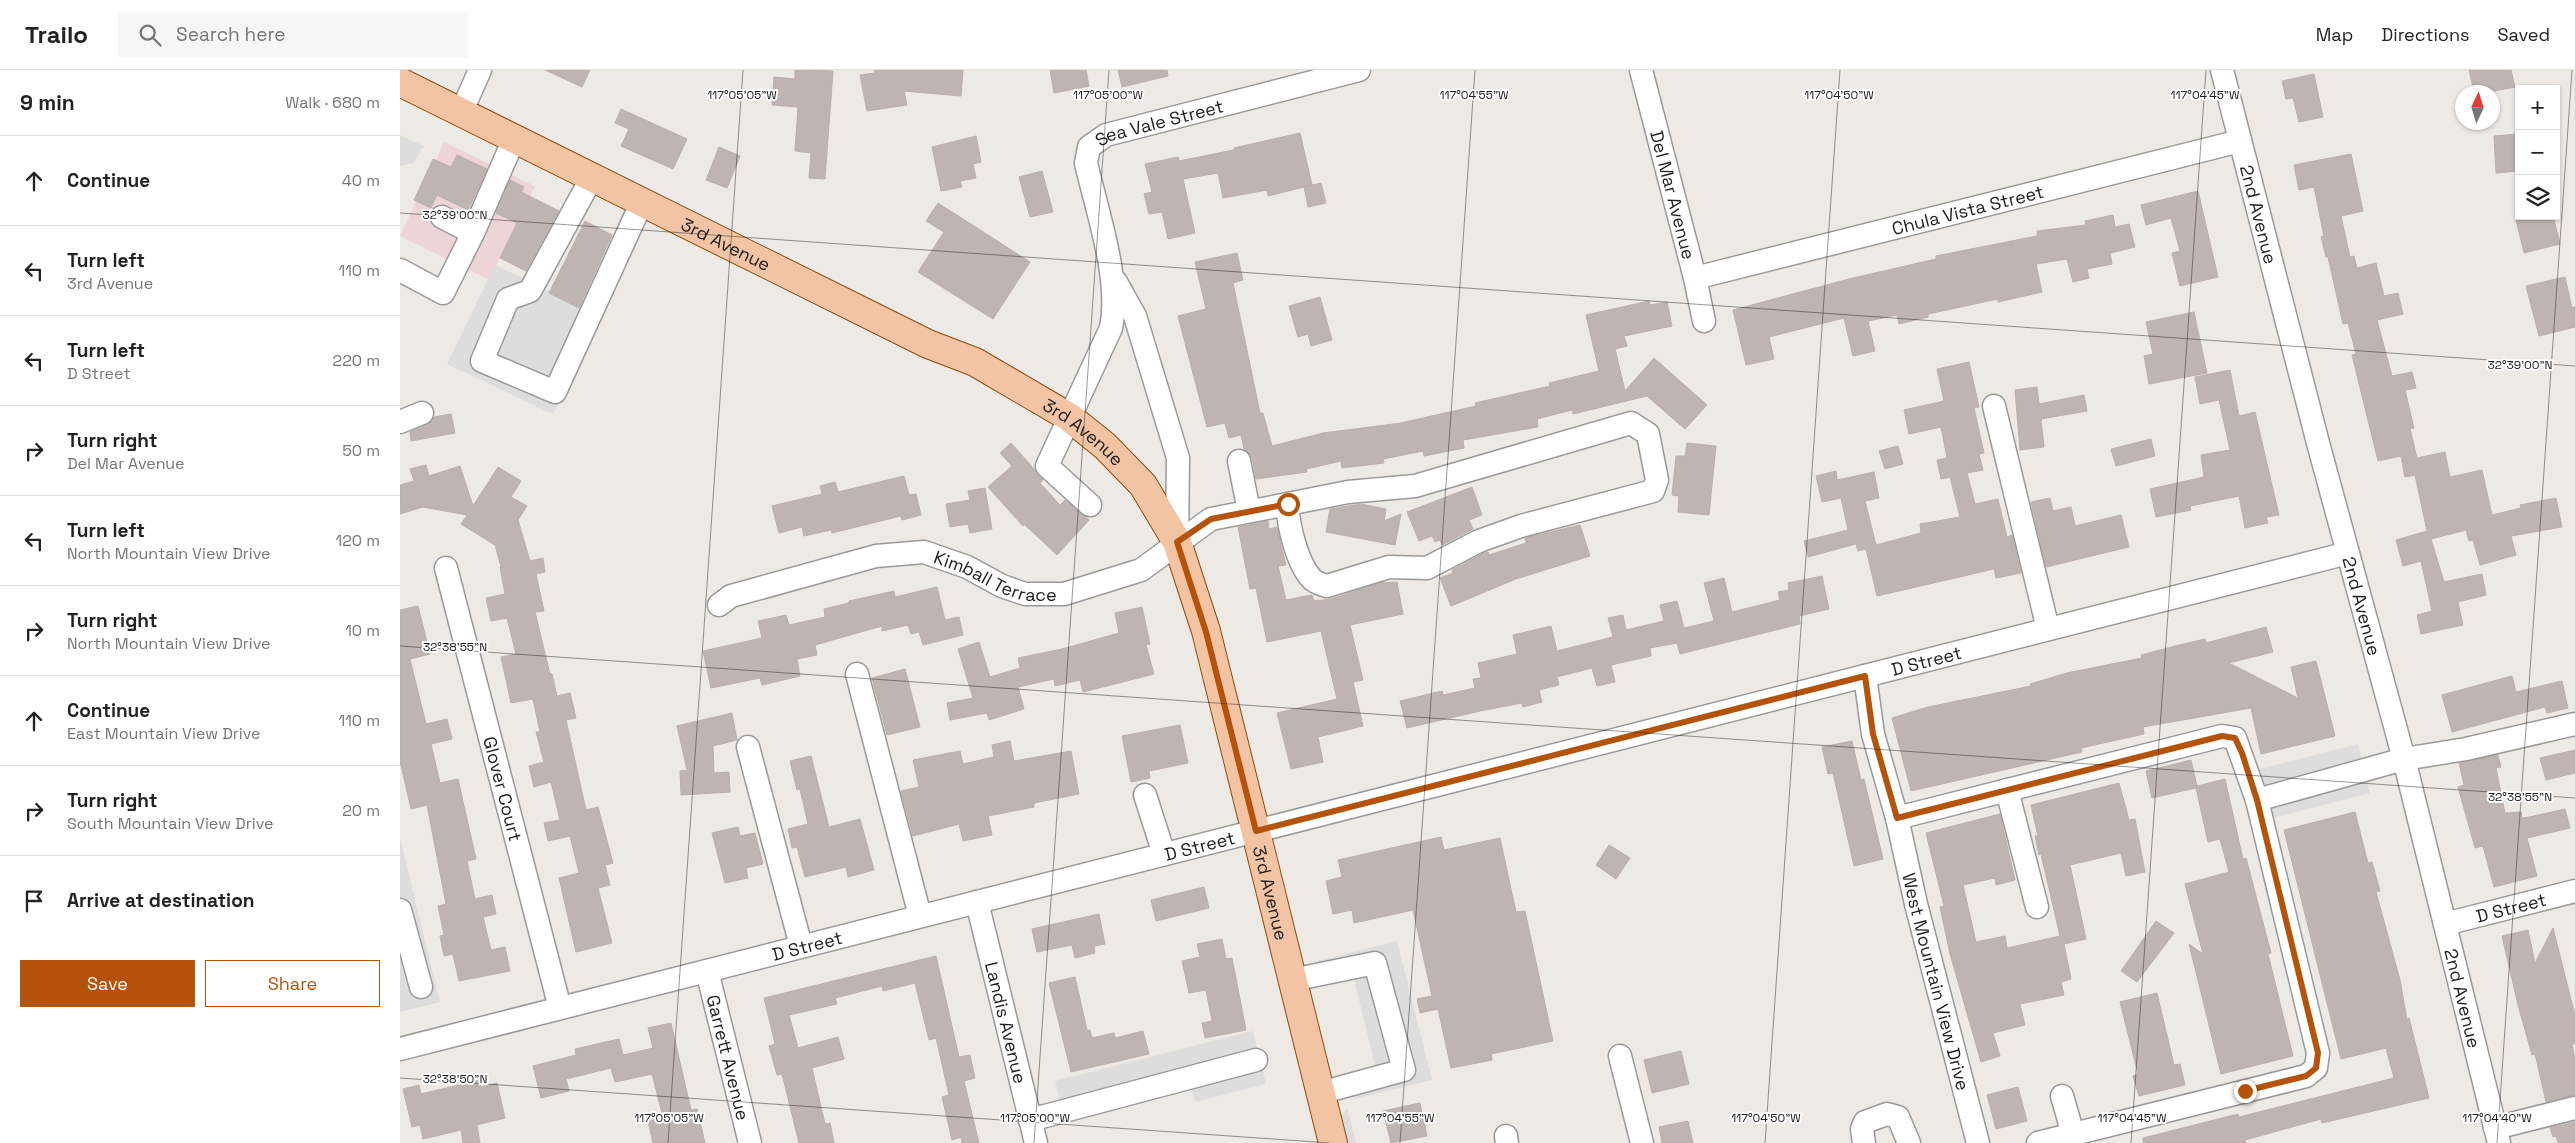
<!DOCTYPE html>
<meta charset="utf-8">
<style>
body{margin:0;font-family:"Space Grotesk",sans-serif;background:#f6f6f6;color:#222}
.controls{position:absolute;right:15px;top:15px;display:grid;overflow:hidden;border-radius:0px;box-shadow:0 1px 4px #0004}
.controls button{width:45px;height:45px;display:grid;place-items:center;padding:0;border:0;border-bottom:1px solid #e0e0e0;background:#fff;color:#222;font:25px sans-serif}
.compass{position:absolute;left:2055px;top:15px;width:45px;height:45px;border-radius:50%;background:#fff;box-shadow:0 1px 4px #0004;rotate:4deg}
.stop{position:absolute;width:15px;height:15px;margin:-11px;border:4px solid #b45309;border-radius:50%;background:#fff}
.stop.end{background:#b45309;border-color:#fff;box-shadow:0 1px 5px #0008}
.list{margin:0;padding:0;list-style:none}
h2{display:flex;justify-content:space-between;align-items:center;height:65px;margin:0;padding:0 20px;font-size:21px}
h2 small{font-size:16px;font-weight:400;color:#767676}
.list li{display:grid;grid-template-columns:32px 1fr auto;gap:15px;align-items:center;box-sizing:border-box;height:90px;padding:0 20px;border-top:1px solid #e0e0e0}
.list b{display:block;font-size:19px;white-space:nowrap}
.list p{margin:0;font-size:16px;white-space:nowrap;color:#767676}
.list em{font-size:16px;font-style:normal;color:#767676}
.actions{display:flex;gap:10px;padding:15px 20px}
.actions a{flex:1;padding:11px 0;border:1px solid #b45309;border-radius:0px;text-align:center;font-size:18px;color:#b45309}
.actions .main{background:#b45309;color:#fff}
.icon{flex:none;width:28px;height:28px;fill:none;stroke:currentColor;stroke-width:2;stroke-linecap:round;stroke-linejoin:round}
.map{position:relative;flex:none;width:2175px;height:1073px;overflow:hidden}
header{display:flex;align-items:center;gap:30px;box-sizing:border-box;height:70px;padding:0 25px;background:#fff;border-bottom:1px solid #e0e0e0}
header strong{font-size:24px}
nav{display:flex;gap:28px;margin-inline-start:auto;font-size:18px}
.search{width:350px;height:45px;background:#f6f6f6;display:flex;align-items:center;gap:12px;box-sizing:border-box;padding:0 18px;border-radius:0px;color:#767676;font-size:19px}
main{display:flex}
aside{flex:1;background:#fff}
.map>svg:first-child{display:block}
.commercial{fill:#edd4d7}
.parking{fill:#ddd}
.building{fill:#beb4b1;stroke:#beaea8}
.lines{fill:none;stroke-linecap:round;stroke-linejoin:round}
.minor-casing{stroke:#9a9a9a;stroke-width:25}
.major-casing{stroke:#894c0d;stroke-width:30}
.minor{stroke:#fff;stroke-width:22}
.major{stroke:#f3c4a3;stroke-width:28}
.route{stroke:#b45309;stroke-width:6}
.ticks{fill:none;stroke:#1d1d1d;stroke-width:1;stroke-opacity:0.45}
.labels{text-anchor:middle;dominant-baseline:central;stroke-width:4;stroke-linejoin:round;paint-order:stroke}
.street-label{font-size:18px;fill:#1d1d1d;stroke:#fff}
.ticks-label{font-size:12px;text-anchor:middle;fill:#1d1d1d;stroke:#fff;stroke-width:4;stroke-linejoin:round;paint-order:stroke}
</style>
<header>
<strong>Trailo</strong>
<div class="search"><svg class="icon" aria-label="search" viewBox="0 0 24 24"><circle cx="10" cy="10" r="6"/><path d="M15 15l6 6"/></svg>Search here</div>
<nav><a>Map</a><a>Directions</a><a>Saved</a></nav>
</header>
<main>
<aside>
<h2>9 min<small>Walk · 680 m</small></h2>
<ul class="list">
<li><svg class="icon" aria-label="ahead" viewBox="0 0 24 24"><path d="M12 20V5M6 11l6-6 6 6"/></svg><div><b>Continue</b></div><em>40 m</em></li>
<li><svg class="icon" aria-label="left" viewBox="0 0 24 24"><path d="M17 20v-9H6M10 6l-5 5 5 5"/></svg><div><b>Turn left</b><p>3rd Avenue</p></div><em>110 m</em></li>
<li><svg class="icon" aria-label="left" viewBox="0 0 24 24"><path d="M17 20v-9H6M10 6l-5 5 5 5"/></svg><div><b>Turn left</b><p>D Street</p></div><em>220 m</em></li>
<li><svg class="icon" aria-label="right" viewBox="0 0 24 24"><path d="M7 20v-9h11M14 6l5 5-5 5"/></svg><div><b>Turn right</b><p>Del Mar Avenue</p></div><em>50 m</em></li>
<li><svg class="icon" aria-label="left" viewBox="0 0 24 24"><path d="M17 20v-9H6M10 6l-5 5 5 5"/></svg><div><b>Turn left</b><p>North Mountain View Drive</p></div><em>120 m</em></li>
<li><svg class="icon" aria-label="right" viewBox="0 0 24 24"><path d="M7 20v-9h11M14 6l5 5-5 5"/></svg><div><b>Turn right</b><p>North Mountain View Drive</p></div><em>10 m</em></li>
<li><svg class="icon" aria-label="ahead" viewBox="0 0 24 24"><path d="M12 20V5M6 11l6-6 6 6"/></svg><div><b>Continue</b><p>East Mountain View Drive</p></div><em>110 m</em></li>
<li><svg class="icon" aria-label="right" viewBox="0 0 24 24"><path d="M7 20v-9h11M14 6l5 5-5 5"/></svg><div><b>Turn right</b><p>South Mountain View Drive</p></div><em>20 m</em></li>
<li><svg class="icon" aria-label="arrive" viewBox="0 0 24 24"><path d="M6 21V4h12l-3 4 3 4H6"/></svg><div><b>Arrive at destination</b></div></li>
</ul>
<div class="actions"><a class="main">Save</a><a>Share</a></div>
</aside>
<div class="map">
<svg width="2175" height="1073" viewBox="0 0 2175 1073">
<rect width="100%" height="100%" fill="#ede9e4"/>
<path class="commercial" d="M44,72L135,116L89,210L0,166Z"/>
<path class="parking" d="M0,65L24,76L13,93L0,96Z
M95,195L201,246L153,344L47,294Z
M1958,674L1970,723L1872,748L1859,699Z
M0,768L40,932L0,942Z
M997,871L1032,1010L954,1029L948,1007L976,999L953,905L924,912L918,891Z
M853,961L866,1014L795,1032L791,1017L664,1048L655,1011Z
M947,1038L956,1073H940L936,1055Z"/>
<path class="building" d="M145,0H190L182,17Z
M395,0L433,1L425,109L409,108L411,83L395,81L398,37L372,35L374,7L395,9Z
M474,0H563L561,26L504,21L507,35L467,41L460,5L475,3Z
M650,0H686L689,16L654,23Z
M718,0H767L768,6L722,17Z
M2069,0H2111L2115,17L2089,22H2074Z
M1914,4L1923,47L1899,52L1893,28L1886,29L1882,11Z
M221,39L287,69L273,99L221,76L229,59L215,53Z
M900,63L912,115L868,126L867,120L823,128L818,103L783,109L795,163L768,169L762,142L749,144L744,124L752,122L745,94L778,87L779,91L834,80V78Z
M2119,64V101L2096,103L2094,66Z
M576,66L581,92L573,94L576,108L560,111L562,117L541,121L532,77Z
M319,77L340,86L327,118L306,110Z
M1951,84L1963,141L1941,146L1950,187L1954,186L1957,198L1976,193L1984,226L1998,223L2003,244L1977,250L1992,306L2012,302L2016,318L2005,320L2014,358L2010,359L2017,388L2045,382L2050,407L2082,400L2092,445L2121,438L2120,435L2156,428L2162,457L2111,466L2116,485L2080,495L2073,470L2069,471L2066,460L2031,469L2044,512L2082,504L2086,525L2058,532L2063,555L2021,564L2017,545L2032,541L2021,491L2003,496L1996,470L2027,461L2015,405L2005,407L2001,386L1978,391L1952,285L1956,284L1948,253L1943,254L1928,187H1926L1921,167L1924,166L1914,117L1899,120L1894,95Z
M57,85L87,99L68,140L37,125L31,138L14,130L33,89L51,97Z
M642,101L653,142L630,147L619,107Z
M110,110L124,117L121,122L159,141L126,201L100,188L117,153L96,143Z
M921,113L926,133L908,137L904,117Z
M1798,121L1818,207L1780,216L1772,183L1780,181L1771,148L1746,155L1741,135Z
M538,133L630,192L593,249L518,202L544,162L526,151Z
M1713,145L1715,157L1729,154L1735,177L1710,183L1712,194L1687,199L1689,208L1673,212L1667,189L1636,194L1642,222L1598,232V229L1528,244V247L1499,254L1497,245L1468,251L1475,281L1453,286L1444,248L1369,267L1374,289L1346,295L1333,240L1449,209L1536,189V186L1637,166V161L1686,155L1685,151Z
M2115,146H2153L2160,174L2124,183Z
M185,151L212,165L179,238L149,223Z
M837,183L843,210L833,213L860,343H863L872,376L923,363L1001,353L1076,336L1075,333L1150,316L1149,313L1199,301L1186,245L1249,231L1250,235L1267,232L1272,256L1224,266L1227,276L1215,279L1225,321L1254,288L1307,335L1285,359L1247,326L1173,344L1172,340L1137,349L1138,357L1063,370L1064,378L1024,386L1023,381L983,389L984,393L942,398L941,391L906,399L907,402L856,409L852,388L844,379L841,365L829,368L825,353L807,357L778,246L806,239L795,192Z
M2165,207L2172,238L2175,237V257L2139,266L2126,216Z
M920,227L932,270L911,276L908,264L898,267L889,236Z
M1794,242L1807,303L1749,314L1744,286L1753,284L1746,252Z
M1569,292L1579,337L1574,338L1584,383L1579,384L1583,400L1567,403L1575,434L1598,429L1607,467L1612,465L1621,503L1596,508L1594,499L1477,526L1466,479L1458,481L1456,474L1408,487L1404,471L1448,460L1441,428L1422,432L1416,406L1436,401L1437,410L1474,402L1479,428L1465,431L1476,475L1521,463L1520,454L1560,447L1550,407L1541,409L1537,390L1547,388L1541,357L1509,364L1504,340L1544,331L1537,299Z
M1830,300L1839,346L1855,342L1879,445L1866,447L1868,453L1845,458L1839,426L1790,436L1791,440L1756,447L1750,419L1804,407L1801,385L1830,380L1819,330L1800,334L1795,307Z
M1637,317L1639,334L1684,325L1687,341L1641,349L1644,377L1620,380L1615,320Z
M51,344L55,363L11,371L10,362L27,355L34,347Z
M1751,369L1755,386L1716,396L1711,379Z
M611,373L634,399L643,410L640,413L660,435L665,430L689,450L657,485L624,454L623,456L588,417L612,396L600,383Z
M1287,373L1316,376L1309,445L1278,442L1279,426L1272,425L1276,386H1285Z
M1498,376L1503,394L1485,399L1479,381Z
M26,395L29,406L60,396L73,436L98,397L121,411L111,427L127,436L118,450L130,491L143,488L145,502L136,504L144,541L135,542L150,604H152L157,626L170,623L176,648L166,650L186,740L198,737L213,793L205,795L210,815L198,818L212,873L176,882L159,808L179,803L170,766L148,771L144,753L160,750L151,712L134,717L129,696L144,692L136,662H140L133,629L111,633L101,587L116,584L107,548L91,551L86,528L105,524L100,497H101L95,475L61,454L67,445L23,437L0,444V415L14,411L10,399Z
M504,406L509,425L516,424L521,445L502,450L501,446L432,463L431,460L404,466L402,457L379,463L372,436L422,424L420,416L435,412L438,422Z
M1072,417L1082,445L1069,450L1073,459L1042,475L1040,470L1035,472L1032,466L1019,471L1007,442Z
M585,418L592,459L570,463L568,454L550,457L546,434L570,430L568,421Z
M1650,428L1653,441L1671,437L1675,456L1721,445L1729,477L1646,497L1631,432Z
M961,434L986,439L984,451L1001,444L995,475L926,462L930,439Z
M868,451L869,459L877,457L882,479L886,495L878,496L886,530L912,525L914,531L931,529L980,513L997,512L1003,544L950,555L963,610L953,612L963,656L918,667L923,692L891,699L877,643L937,629L921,561L867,572L856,518L850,519L838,457Z
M1180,455L1190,486L1116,509L1051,536L1040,508L1053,503L1052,500L1084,483L1088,482L1089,485L1126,473L1125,468Z
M1422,506L1429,539L1399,546L1400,554L1280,584L1277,573L1250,578L1251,586L1211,595L1215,612L1197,616L1192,598L1157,607L1159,615L1139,620L1142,632L1123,637L1122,633L1080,641L1007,658L1000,631L1042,621L1043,625L1075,618L1073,609L1081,608L1078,593L1117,584L1113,565L1151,556L1157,581L1213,567L1208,548L1223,545L1226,560L1264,551L1260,535L1277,531L1284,558L1314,551L1304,513L1324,508L1332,542L1380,530L1378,522L1389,520L1388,513Z
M537,517L545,550L559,547L563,565L523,575L519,562L511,564L508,555L482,561V556L415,575L417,585L397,589L400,606L362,615L360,608L311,618L303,581L362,568L358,551L386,545L389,555L425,547L424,539L449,533V531L494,521L495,527Z
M18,536L30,584L10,589L26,654L47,649L52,669L31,674L40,713L58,709L76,789L67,791L75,829L92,825L96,844L83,847L91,880L105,877L110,901L59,911L53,884L44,886L40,866L44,865L38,836L46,834L27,735L11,739L0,691V540Z
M742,537L750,574L746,575L754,604L683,622L680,610L655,616L654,609L618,617L624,639L589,650L587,643L550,650L547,633L573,628L558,579L579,572L590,607L620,598L618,588L662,579L719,563L715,543Z
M1866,557L1873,582L1829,593L1898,628L1891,597L1916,591L1935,666L1861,684L1851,638L1743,657L1744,664L1681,678L1682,682L1511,721L1492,648L1528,637L1631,616L1630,614L1667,603L1742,588L1741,585L1783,574L1805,569L1806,573Z
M505,599L520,657L487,665L472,608Z
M2112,606L2116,622L2162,611L2168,638L2147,643L2145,637L2052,662L2042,625Z
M332,643L337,670L313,676L314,703L329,702L330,722L281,725L280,701L287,700L277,656Z
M780,655L788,693L749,701L750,708L731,712L722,666Z
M610,671L614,691L671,681L679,724L634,733V737L588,746L592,765L563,771L559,754L513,766L501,721L519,717L513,690L560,681L563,694L594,687L592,675Z
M1452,671L1461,710L1464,709L1483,789L1454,796L1433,703L1428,704L1422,677Z
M2175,680V703L2146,710L2140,688Z
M2098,685L2101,697L2096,698L2105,743L2121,742L2122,748L2129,747L2165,739L2170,758L2127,768L2137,806L2094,817L2083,776L2075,778L2058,717L2064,715L2059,693Z
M411,686L429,757L460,749L474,800L448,807L446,797L405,807L397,777L392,778L388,759L408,754L400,719L397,720L390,691Z
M1791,690L1797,716L1825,709L1843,789L1846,788L1871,883L1868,884L1893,986L1821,1004L1789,874L1803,884L1785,814L1829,802L1820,769L1808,772L1796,718L1752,728L1746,701Z
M1719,713L1729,750L1735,749L1745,802L1726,806L1721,783L1670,795L1686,869L1664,874L1671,909L1661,912L1664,925L1620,934L1625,955L1593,963L1600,986L1581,992L1550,884L1540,837L1544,836L1526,763L1600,744L1615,810L1596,815L1595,808L1563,815L1576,872L1605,866L1607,878L1660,866L1641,784L1639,785L1635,766H1638L1631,735Z
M1955,742L1968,793L1972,792L1980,821L1976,822L2000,910L2007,950L2009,948L2029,1028L1922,1053L1921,1049L1845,1070L1846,1073H1743V1068L1838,1044L1839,1047L1994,1008L1986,978L1941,989L1884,760Z
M338,757L340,766L355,763L363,794L346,798L348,808L325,813L312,763Z
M1041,767L1044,780L1100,768L1116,842L1125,841L1153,971L1091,984L1092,990L1051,998L1038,939L1020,943L1017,929L1032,926L1013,840L954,853L952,840L933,844L926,811L942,807L938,790Z
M1209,775L1230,788L1216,809L1196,795Z
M804,817L809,838L756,851L751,830Z
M699,844L705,874L694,876L695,883L675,888L672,875L637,882L632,859Z
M1756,851L1774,863L1737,912L1721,901Z
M2153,858L2175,945V974H2172L2175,990V1025L2146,1032L2135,984L2132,985L2118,935L2102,866L2128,860L2135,893Z
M822,869L826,889L832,888L846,960L805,968L802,953L812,951L806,920L789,923L782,891L800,887L797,874Z
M536,886L559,987L570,985L575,1008L564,1011L579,1073H562L561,1067L552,1070L542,1027L549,1025L536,968L529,970L515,913L483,921L482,916L435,928L437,934L389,945L398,978L438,967L444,989L412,998L425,1054L430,1053L434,1073H399L382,1004L377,1005L369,976L375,974L364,928Z
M675,907L687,960H690L692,968L714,963L715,968L743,961L749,984L671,1002L649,913Z
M1757,923L1774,995L1780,994L1785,1015L1739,1026L1733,1006L1738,1004L1720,932Z
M271,953L291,1040L297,1039L305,1073H253L248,1051L263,1047L252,1004L215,1012L211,998L166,1009L169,1021L141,1028L133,996L176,985L175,979L219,969L223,985L253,978L248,958Z
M1281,981L1289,1014L1252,1023L1244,990Z
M80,1010L81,1017L97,1013L105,1048L77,1055L80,1073H63L61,1060L23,1069L20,1055L12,1057L3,1019L19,1015L21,1024Z
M1618,1017L1627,1051L1596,1059L1587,1025Z
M1020,1033L1027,1066L991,1073L983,1041Z
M1288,1051L1293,1073H1262L1259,1057Z
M2175,1052V1073H2158L2156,1066L2153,1067L2150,1058Z"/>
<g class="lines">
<defs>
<g id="minor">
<path id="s1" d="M1241,0L1295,208L1304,251"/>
<path id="s2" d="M1822,0L1918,373L2004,689L2099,1073"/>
<path d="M61,43L80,0"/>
<path d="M192,107L130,221L108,229L82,291L155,322L242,132"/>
<path d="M42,147L73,163L114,69"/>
<path d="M0,200L43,223L73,163"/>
<path id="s3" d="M1295,208L1840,71"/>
<path d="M716,212L735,246L778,388L777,472"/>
<path d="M1594,336L1648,559"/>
<path d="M0,352L22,343"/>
<path d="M1231,353L1248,364L1257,410L1253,421L1121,456L1079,471L1027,498L989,497L927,516C923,515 917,513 913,510C898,496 887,454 888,434L948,422L1015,416Z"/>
<path d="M839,391L849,441"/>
<path id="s4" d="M690,435L647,396L711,258C721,209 697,142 686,93L689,77L706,65L959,0"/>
<path id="s5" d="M46,498L160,938"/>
<path id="s6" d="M319,535L331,526L476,486L524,482L567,497L602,516L625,524H664L741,500L811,449L888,434"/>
<path d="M457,604L520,846"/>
<path id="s7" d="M1465,606L1473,664L1497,748L1516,834L1578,1073"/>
<path d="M348,677L401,876"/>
<path d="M1607,720L1637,837"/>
<path d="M745,725L764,784"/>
<path d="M1857,730L2004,689L2066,679L2175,654"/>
<path d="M1497,748L1822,666L1835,668L1857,730L1918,983L1916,998L1906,1006L1638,1073"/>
<path id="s8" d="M577,832L636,1073"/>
<path d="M0,840L21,917"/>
<path id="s9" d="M2045,854L2175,821"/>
<path id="s10" d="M307,901L350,1073"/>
<path d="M892,910L975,893L1004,1000L920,1023"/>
<path id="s11" d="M0,979L1948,483"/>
<path d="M1220,986L1242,1073"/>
<path d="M1662,1026L1673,1064"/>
<path d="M630,1050L856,990"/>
<path d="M2095,1058L2175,1038"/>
<path d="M1106,1066L1107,1073"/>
<path d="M1464,1073L1462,1059L1465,1052L1487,1044L1498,1047L1509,1073"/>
</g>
<g id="major">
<path id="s12" d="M0,12L528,274L575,292L669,347L705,376L743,415L777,472L806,561L933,1073"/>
</g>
</defs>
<use href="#minor" class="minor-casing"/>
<use href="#major" class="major-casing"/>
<use href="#minor" class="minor"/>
<use href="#major" class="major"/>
</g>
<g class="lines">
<path class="route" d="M888,434L811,449L777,472L806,562L856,761L1465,606L1473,664L1497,748L1822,666L1835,668L1842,683L1857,730L1918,983L1916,998L1906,1006L1845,1021"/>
</g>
<path class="ticks" d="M0,143L2175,296M0,576L2175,728M0,1008L930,1073M268,1073L343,0M634,1073L709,0M1000,1073L1075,0M1365,1073L1440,0M1731,1073L1806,0M2097,1073L2172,0"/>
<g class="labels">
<g class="street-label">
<text stroke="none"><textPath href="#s4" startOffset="470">Sea Vale Street</textPath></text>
<text stroke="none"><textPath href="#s1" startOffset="129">Del Mar Avenue</textPath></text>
<text stroke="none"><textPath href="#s3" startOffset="281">Chula Vista Street</textPath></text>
<text stroke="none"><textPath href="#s2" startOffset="149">2nd Avenue</textPath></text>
<text stroke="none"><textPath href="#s12" startOffset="364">3rd Avenue</textPath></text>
<text stroke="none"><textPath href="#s12" startOffset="769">3rd Avenue</textPath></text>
<text stroke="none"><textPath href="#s6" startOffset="290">Kimball Terrace</textPath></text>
<text stroke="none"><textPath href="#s2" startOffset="554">2nd Avenue</textPath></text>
<text stroke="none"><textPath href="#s11" startOffset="1575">D Street</textPath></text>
<text stroke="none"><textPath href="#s5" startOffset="228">Glover Court</textPath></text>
<text stroke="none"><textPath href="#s11" startOffset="825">D Street</textPath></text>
<text stroke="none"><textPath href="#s12" startOffset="1279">3rd Avenue</textPath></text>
<text stroke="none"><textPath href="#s9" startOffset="68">D Street</textPath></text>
<text stroke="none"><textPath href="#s11" startOffset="420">D Street</textPath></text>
<text stroke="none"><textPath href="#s7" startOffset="314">West Mountain View Drive</textPath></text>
<text stroke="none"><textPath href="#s2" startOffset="959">2nd Avenue</textPath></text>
<text stroke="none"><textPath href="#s8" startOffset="124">Landis Avenue</textPath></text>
<text stroke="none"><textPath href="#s10" startOffset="89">Garrett Avenue</textPath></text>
</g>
</g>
<g class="ticks-label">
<text x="342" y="29">117°05'05"W</text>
<text x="708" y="29">117°05'00"W</text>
<text x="1074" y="29">117°04'55"W</text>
<text x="1439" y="29">117°04'50"W</text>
<text x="1805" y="29">117°04'45"W</text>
<text x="55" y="149">32°39'00"N</text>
<text x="2120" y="299">32°39'00"N</text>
<text x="55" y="581">32°38'55"N</text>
<text x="2120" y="731">32°38'55"N</text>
<text x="55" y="1013">32°38'50"N</text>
<text x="269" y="1052">117°05'05"W</text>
<text x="635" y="1052">117°05'00"W</text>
<text x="1000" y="1052">117°04'55"W</text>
<text x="1366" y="1052">117°04'50"W</text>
<text x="1732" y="1052">117°04'45"W</text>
<text x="2097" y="1052">117°04'40"W</text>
</g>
</svg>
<div class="controls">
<button>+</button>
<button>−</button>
<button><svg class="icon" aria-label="layers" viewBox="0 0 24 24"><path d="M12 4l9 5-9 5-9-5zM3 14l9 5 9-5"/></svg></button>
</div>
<svg class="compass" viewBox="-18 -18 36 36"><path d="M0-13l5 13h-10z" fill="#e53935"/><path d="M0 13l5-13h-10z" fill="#767676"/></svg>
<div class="stop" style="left:888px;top:434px"></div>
<div class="stop end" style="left:1845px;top:1021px"></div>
</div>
</main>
